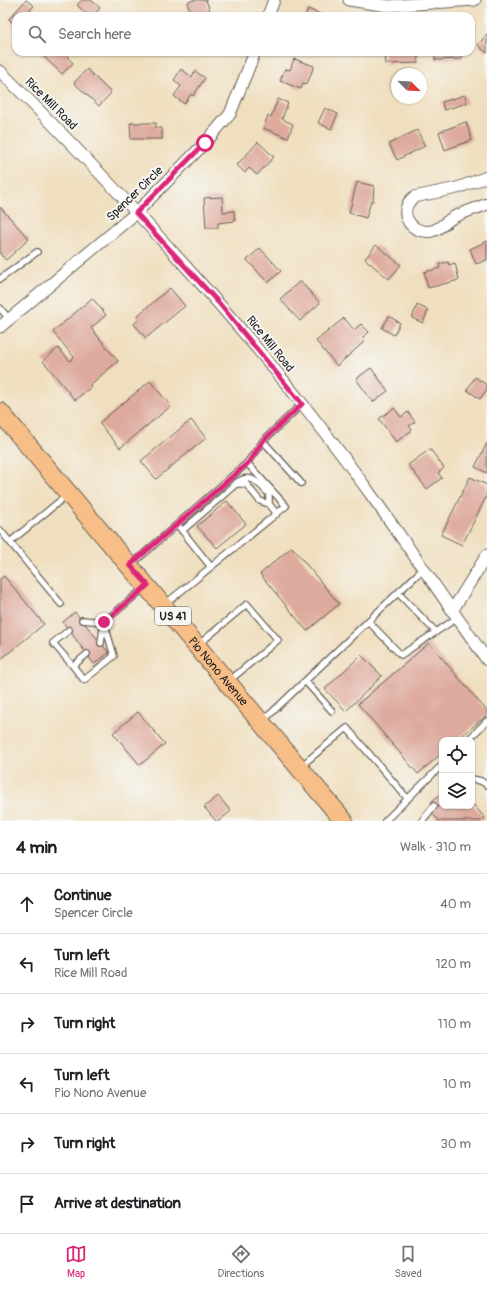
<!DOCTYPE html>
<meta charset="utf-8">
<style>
body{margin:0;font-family:Pangolin,sans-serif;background:#f2f2f2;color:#202124}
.controls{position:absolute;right:12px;bottom:12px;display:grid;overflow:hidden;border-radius:8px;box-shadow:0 1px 3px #0004}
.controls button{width:36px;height:36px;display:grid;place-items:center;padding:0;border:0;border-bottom:1px solid #e0e0e0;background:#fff;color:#202124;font:20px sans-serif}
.compass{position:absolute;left:391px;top:68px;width:36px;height:36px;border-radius:50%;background:#fff;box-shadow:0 1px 3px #0004;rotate:114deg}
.stop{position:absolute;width:12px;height:12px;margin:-9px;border:3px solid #db2777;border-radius:50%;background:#fff}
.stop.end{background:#db2777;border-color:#fff;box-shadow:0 1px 4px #0008}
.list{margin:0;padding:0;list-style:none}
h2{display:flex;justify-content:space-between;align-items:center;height:52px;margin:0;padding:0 16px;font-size:17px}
h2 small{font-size:13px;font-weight:400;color:#757577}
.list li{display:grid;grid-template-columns:26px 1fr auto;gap:12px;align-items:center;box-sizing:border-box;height:60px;padding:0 16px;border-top:1px solid #e0e0e0}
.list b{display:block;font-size:15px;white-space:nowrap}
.list p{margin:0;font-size:13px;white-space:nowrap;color:#757577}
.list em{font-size:13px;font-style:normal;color:#757577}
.icon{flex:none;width:22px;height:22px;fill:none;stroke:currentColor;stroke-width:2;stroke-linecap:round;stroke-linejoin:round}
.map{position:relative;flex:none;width:487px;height:821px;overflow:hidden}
.search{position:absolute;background:#fff;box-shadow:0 1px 3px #0004;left:12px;right:12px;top:12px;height:44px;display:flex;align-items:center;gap:10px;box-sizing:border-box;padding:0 14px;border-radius:12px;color:#757577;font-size:15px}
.sheet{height:412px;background:#fff}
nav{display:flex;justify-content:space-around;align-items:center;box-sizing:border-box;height:56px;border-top:1px solid #e0e0e0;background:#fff;font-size:11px;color:#757577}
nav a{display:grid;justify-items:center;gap:2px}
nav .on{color:#db2777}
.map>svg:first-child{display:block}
.building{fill:#deaa9e}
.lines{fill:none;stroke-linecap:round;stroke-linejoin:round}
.service-casing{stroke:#666055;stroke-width:8}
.minor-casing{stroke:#666055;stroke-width:13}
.primary-casing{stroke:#666055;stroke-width:20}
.service{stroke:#fff;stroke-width:5.5}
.minor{stroke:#fff;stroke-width:11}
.primary{stroke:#f7be87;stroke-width:18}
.route{stroke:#db2777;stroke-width:5}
.labels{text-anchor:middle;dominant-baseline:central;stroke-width:4;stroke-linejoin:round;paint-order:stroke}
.shield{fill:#f6f6f2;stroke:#5d5d5c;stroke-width:1}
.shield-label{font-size:11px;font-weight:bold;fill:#1c1c1c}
.street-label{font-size:12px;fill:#1c1c1c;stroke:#f6f6f2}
</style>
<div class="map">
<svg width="487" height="821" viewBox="0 0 487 821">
<rect width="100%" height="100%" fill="#f6f6f2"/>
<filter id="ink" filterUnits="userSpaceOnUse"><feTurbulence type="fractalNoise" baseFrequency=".025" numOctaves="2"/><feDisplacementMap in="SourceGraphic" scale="8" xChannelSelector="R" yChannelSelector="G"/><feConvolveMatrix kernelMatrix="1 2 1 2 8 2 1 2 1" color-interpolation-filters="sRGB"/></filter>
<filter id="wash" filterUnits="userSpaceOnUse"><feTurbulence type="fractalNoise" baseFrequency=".012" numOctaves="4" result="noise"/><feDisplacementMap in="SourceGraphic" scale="16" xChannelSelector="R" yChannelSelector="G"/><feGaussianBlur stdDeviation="0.9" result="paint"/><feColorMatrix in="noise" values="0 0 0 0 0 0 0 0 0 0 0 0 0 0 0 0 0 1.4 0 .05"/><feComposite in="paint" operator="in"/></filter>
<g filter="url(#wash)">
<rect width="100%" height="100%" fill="#f0dfbf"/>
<g id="blocks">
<path class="building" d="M26,0L34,6L28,12L32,16H16V26L9,19Z
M82,0H91L100,8L93,16H89L77,5Z
M193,0H206L212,16H192L187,3Z
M308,9L324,16H305Z
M487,34V53L478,45Z
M39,52H66L69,55L67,57L73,63L62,74Z
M385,52H418V63L386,64Z
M435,52H462V59L435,60Z
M294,59L314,66L307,84L303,83L301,89L280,81L285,69L290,70Z
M87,69L111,93L99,106L74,83Z
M181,69L192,77L195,71L205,78L193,96L191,94L184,104L174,96L181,86L174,80Z
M465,95L467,103L444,110L442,102Z
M278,99L288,103L282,119L293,124L288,138L263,128L268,116L271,117Z
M325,108L338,114L331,129L318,123Z
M466,122L472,140L445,150L439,132Z
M130,123H156V128H162V139H131Z
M417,130L425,146L397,160L389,144Z
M258,142L274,157L257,175L249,168L245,173L237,165Z
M357,182L374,186L373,201H371L366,218L349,213Z
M222,197L223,212L234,211L235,221L218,223V228H206L204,198Z
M0,207L29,239L6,260L0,254Z
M487,241V260L476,264L470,249Z
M376,245L401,265L389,279L365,259Z
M260,248L281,271L268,283L247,260Z
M448,262L449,265L455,263L459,280L428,288L424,272L440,268L439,264Z
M300,281L320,303L300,321L280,299Z
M170,288L185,306L146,338L134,324L139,319L137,316Z
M92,298L106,315L91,328L118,361L90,385L91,387L75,400L43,361L58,348L70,361L74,357L53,332Z
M417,305L428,310L423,323L412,318Z
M389,316L400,323L394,335L382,328Z
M344,318L354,330L361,324L369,332L362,338L365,341L337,366L316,341Z
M371,368L388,391L373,402L356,379Z
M475,377L487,385V389L480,399L467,390Z
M150,381L171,406L120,448L99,423Z
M394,408L401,417L408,412L415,422L409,426L412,430L396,442L379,419Z
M191,420L206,438L156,479L141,461Z
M487,443V473L475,467Z
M430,449L444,468L438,473L442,478L427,489L408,465Z
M470,477L487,485V495L462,545L441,535Z
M227,501L246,524L217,548L197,526Z
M292,547L339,604L307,631L260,574Z
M4,576L44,624L0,660V579Z
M75,612L109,653L94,664L63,622Z
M429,643L487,711V715L457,740H442V753L418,774L358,704Z
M361,655L382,676L346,711L325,689Z
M138,712L165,744L140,765L113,733Z
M441,794L442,806H472V803L485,818L480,821H439L432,813L437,809L431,802Z
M218,796L231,811L219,821H216L204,807Z"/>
</g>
</g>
<g filter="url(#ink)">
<use href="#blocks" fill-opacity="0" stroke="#666055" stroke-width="1"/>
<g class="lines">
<defs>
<path id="service" d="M0,279L37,252
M0,308L10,320
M263,441L301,483
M236,483C251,472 258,483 269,494V504
M180,528L211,567
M0,530L61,604
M182,531L236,484H246L260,501L269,504L277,514
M10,542L67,495
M131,565L247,463L263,441L302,404
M398,593L436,632
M164,605L286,506L247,463
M368,621L401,655L457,618
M69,630L53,643L73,666L87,654
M101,643L104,622L144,588
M198,645L247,604L278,640L229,681
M73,666L84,680L114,656L104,622L82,620
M305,681L332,711
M264,720L423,569
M468,740L487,721
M301,766L347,728L408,799
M472,779L481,781L487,785
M385,821L442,765
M422,821L434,806"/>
<path id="minor" d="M349,0L388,6L475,0
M268,16L274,0
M0,71C110,181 216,294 312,416C374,495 429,578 487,660
M487,177L457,188L414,197C396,211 410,235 432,231C440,229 446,222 452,218C463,212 476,209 487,204
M0,327L136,213L205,143L230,114L255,52
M452,611L487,555"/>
<g id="primary">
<path id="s1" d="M0,412L344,821"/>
</g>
</defs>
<use href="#service" class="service-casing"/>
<use href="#minor" class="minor-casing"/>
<use href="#primary" class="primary-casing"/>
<use href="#service" class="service"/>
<use href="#minor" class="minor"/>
<use href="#primary" class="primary"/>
</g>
</g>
<g class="lines" filter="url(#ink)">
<path class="route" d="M104,622L148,585L130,565L248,463L263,441L302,404L218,302L136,213L205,143"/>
</g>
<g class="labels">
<rect class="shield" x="155" y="607" width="36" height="18" rx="3"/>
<g class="shield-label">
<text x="173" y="616">US 41</text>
</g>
<g class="street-label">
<text transform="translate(51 104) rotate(45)">Rice Mill Road</text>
<text transform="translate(135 194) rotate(-44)">Spencer Circle</text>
<text transform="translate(270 344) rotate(51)">Rice Mill Road</text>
<text stroke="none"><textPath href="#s1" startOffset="339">Pio Nono Avenue</textPath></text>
</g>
</g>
</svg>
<div class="controls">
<button><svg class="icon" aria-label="locate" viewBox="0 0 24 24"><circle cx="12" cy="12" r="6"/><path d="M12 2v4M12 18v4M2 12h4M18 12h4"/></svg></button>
<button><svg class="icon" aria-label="layers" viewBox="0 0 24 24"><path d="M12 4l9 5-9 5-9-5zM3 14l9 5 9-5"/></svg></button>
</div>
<svg class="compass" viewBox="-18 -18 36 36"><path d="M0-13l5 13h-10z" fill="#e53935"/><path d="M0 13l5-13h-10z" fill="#757577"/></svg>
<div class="stop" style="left:205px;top:143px"></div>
<div class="stop end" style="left:104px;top:622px"></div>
<div class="search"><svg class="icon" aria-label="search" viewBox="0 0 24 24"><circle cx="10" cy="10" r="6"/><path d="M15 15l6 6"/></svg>Search here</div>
</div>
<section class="sheet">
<h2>4 min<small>Walk · 310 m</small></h2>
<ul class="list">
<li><svg class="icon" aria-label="ahead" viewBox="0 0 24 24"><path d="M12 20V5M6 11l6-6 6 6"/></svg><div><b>Continue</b><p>Spencer Circle</p></div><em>40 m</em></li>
<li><svg class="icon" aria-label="left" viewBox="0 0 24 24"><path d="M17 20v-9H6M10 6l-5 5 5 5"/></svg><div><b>Turn left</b><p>Rice Mill Road</p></div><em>120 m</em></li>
<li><svg class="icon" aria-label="right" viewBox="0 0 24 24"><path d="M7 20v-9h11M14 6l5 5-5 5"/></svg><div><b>Turn right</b></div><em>110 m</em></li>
<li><svg class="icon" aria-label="left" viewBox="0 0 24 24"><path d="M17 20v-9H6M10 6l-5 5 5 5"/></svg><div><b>Turn left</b><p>Pio Nono Avenue</p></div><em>10 m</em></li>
<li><svg class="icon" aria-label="right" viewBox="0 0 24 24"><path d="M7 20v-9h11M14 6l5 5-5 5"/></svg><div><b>Turn right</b></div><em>30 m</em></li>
<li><svg class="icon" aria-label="arrive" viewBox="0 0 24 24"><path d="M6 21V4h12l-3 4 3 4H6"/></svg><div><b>Arrive at destination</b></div></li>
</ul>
</section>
<nav>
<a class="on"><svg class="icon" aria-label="map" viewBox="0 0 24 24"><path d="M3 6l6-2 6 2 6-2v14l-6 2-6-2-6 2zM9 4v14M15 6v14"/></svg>Map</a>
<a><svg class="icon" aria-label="directions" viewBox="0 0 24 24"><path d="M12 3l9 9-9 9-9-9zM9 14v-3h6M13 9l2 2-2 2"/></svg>Directions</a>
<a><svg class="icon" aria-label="saved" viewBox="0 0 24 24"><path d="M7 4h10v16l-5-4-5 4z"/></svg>Saved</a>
</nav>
